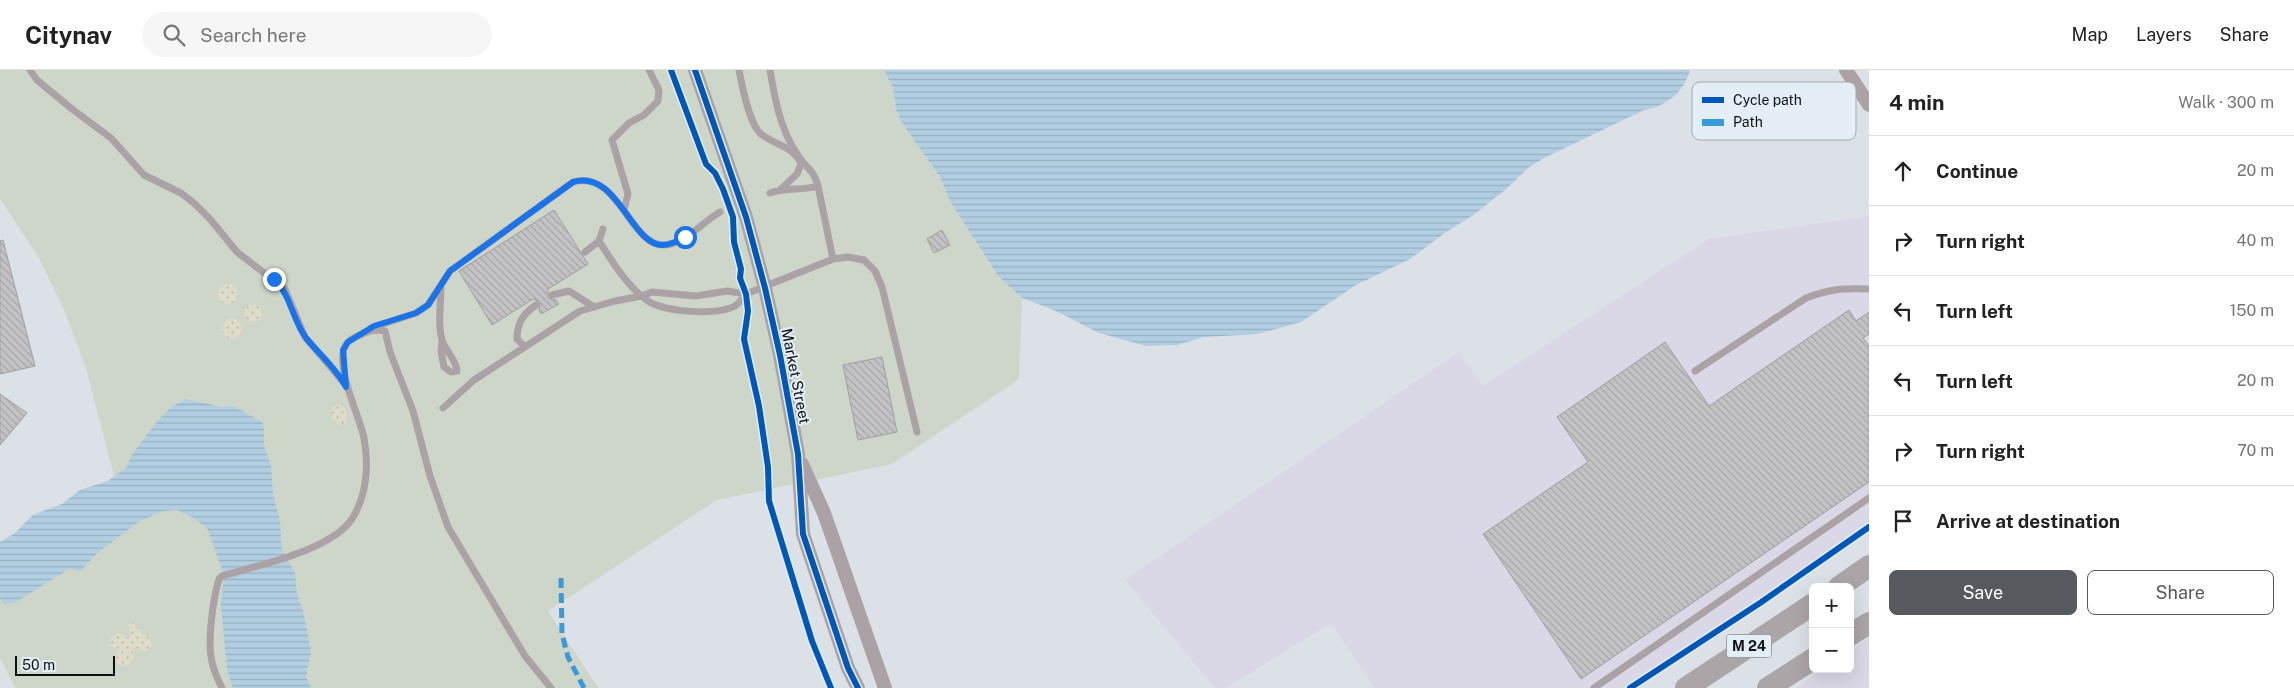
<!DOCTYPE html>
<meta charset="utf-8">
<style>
body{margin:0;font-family:"Public Sans",sans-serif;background:#f6f6f6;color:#222}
.controls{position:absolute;right:15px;bottom:15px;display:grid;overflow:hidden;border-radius:8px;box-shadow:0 5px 20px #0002}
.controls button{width:45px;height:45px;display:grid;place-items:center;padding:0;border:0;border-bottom:1px solid #e0e0e0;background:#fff;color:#222;font:25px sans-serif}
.scale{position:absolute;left:15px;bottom:12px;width:100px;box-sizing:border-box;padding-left:5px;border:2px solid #0e1114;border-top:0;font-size:14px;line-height:18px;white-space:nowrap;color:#0e1114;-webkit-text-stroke:4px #e4eef7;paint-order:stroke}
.stop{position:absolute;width:15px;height:15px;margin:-11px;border:4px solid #1a73e8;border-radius:50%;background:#fff}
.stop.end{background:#1a73e8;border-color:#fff;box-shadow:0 1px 5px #0008}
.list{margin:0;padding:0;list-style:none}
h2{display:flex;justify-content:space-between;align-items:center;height:65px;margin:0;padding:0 20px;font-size:21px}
h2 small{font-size:16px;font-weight:400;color:#767676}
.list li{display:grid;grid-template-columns:32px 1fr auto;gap:15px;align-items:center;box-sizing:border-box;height:70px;padding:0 20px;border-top:1px solid #e0e0e0}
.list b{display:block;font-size:19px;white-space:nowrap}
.list em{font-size:16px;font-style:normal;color:#767676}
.actions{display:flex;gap:10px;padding:15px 20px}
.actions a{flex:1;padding:11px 0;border:1px solid #565a5e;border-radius:8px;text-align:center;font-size:18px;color:#565a5e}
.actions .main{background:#565a5e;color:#fff}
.icon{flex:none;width:28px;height:28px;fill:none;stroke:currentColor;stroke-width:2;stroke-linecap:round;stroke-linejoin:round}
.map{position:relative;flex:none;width:1869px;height:618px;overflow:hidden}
header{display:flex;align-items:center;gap:30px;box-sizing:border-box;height:70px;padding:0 25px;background:#fff;border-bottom:1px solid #e0e0e0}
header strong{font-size:24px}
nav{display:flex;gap:28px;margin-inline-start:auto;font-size:18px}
.search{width:350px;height:45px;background:#f6f6f6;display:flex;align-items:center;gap:12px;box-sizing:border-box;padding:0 18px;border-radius:28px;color:#767676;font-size:19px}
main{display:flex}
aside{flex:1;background:#fff}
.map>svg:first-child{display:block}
.commercial{fill:#dad8e7}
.green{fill:#ced6c9}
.sand{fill:url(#sand-dots)}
.water{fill:url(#water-rules)}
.building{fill:url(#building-back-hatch);stroke:#9e9fa0}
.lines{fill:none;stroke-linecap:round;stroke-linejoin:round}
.service{stroke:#aba2a5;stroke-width:7}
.minor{stroke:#aba2a5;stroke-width:14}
.primary{stroke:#aba5a8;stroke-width:22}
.quiet{stroke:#3a9ade;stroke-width:5;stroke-dasharray:10 5;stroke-linecap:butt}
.cycleway-casing{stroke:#e4eef7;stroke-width:9}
.cycleway{stroke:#0057b8;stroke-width:6}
.route{stroke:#1a73e8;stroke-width:6}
.labels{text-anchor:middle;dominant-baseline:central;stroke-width:4;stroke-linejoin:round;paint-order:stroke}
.shield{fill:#e4eef7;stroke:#4e5358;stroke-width:1}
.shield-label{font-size:14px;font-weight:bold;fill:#0e1114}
.street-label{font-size:15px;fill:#0e1114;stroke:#e4eef7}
.key{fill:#e4eef7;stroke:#a4acb3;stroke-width:1}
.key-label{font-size:14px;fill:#0e1114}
</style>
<header>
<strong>Citynav</strong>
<div class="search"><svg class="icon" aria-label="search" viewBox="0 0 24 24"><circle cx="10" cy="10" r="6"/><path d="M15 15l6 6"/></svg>Search here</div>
<nav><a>Map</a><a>Layers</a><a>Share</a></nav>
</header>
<main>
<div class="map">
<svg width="1869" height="618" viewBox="0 0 1869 618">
<defs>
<pattern id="sand-dots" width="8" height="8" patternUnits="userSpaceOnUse" patternTransform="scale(1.25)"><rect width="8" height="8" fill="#dedbc9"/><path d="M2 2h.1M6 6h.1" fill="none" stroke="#bdbbac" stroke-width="1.8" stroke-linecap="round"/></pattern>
<pattern id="water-rules" width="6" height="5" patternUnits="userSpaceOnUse" patternTransform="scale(1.25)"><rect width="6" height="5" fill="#b1cee2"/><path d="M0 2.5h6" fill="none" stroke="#97b0c1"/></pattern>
<pattern id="building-back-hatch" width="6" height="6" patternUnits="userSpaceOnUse" patternTransform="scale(1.25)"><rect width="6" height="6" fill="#c3c3c5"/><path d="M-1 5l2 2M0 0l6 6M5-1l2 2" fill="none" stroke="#a6a6a8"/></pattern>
</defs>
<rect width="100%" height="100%" fill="#dbe1e6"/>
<path class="commercial" d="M1869,146V454L1623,618H1375L1331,553L1226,618H1215L1125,510L1459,282L1483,316L1709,169Z
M1869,568V618H1796L1823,599H1850V581Z"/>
<path class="green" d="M0,0H884L893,18L896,39L902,53L940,107L951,133L985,187L998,206L1022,228L1019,309L892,394L717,430L548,541L598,618H15L0,588V472L14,464L33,445L62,434L80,420L108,411L114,406L86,298L65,242L39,188L0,129Z"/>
<path class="sand" d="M218 224a10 10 0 1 1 20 0a10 10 0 1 1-20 0Z
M244 243a9 9 0 1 1 18 0a9 9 0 1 1-18 0Z
M222 259a10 10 0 1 1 20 0a10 10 0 1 1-20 0Z
M337,334C345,335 348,343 347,350L345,354L339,355L332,349V338Z
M132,552L144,565L150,567L152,575L146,582L132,577L134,590L128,595L121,596L115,591L114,587L119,581L111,575V568L117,563L129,568L131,564L127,556Z"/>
<path class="water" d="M884,0H1690C1684,22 1666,37 1644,40L1544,88L1528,98L1505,120L1472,146L1446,162L1410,189L1356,215L1301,252L1258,264L1204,267L1177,275L1146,276L1099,263L1056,241L1022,228L998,206L951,133L940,107L902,53L896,39L893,18Z
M186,329L222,337L234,336L262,352L264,359V375L271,396L273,423L280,452L282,480L295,503L297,524L304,544L311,582L306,607L311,618H233L227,599L221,536L224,505L207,458L194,448L177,440L163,441L140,451L97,483L81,501L69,499L16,532L4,534L0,528V472L14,464L33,445L62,434L80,420L108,411L126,398L133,383L159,349L171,337Z"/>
<path class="building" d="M554,140L588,194L548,219V228L556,230L559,234L541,244L539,240L540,232L533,229L492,255L459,201Z
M942,160L950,175L934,183L927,169Z
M3,170L35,296L0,304V171Z
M1849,240L1856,251L1869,242V264L1863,268L1869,276V412L1581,609L1483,464L1588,392L1557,347L1665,272L1709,336Z
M882,287L897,362L858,370L843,295Z
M0,324L27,343L0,375Z"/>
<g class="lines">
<path class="service" d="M30,0L37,10L72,39L111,68L144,105L181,123L195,134L210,149L237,182L285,219L305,267L344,313
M739,0C742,15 749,54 761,64C774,75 794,76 801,94L797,104L781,119
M818,116L833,189
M770,123C786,117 802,121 818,116C814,99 804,97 797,84C780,58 775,30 770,0
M624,140L628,124L612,70L629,53L644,45L658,31L659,20L649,0
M603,159L599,171C612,191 628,218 648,231C665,242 716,246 735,236C739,233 743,228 746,224
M585,182L599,171
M441,217C441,234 437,256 443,273C447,282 456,290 457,301L451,302L444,297L441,281L442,271
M552,225L569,221L594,237
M371,258L416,243L428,235L450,201L573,112C618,99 631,177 664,175C686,174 702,152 720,142
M525,277L517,269C517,253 523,244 536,235
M1695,301L1806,228C1829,219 1844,218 1869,219
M443,338L474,310L580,241L615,231L642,226L652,222L696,226L727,221L746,224L833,189L848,187L864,190L875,201L882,217L917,362
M222,618C218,610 214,601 212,592C207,571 213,529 219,509L222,506C258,495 330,481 352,449C367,425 369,395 364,368C360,346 332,293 347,273C350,269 355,267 360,265C368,261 376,259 385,261L390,282L413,341L430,406L448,457L525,586L551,618
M1594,618L1869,428"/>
<path class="minor" d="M695,0L746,147L765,218L780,285L798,384L803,464L848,598L858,618
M1846,0L1869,35
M802,394L824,443L885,618"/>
<path class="primary" d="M1839,517L1869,496
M1850,565L1869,553
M1686,618L1813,534
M1768,618L1813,589"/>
<path class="quiet" d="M561,508L562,564L568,587L584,618"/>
<defs>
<path id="cycleway" d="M671,0L706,94L715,103L723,119L733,147L734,172L741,199L740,208L746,224L748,241L744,269L759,336L768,397L769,431L812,571L831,618
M695,0L746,147L765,218L780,285L798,384L803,464L848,598L858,618
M1630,618L1760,533L1869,457"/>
</defs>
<use href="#cycleway" class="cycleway-casing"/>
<use href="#cycleway" class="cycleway"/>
</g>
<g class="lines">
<path class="route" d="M274,209C291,225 292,249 306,268C319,284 336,298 346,317L343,280L348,272L374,256L416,243L428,235L450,201L573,112C618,99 631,176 663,175C671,175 679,170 685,167"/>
</g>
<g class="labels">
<rect class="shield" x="1726.5" y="564.5" width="45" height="23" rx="4"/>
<g class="shield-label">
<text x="1749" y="576">M 24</text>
</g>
<g class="street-label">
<text transform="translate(796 306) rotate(79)">Market Street</text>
</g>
</g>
<rect x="1692" y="12" width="164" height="58" rx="8" class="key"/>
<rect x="1702" y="27" width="22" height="6" fill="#0057b8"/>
<rect x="1702" y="49" width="22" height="7" fill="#3a9ade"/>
<g class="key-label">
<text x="1733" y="35">Cycle path</text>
<text x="1733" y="57">Path</text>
</g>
</svg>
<div class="controls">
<button>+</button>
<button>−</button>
</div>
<div class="scale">50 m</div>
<div class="stop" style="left:685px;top:167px"></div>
<div class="stop end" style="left:274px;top:209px"></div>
</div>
<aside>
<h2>4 min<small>Walk · 300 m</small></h2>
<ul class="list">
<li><svg class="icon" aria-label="ahead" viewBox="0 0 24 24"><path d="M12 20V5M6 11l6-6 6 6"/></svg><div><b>Continue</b></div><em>20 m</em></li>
<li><svg class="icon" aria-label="right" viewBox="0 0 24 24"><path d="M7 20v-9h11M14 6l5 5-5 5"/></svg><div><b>Turn right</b></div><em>40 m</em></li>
<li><svg class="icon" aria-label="left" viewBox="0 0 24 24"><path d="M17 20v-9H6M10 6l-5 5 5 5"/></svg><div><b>Turn left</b></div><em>150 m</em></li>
<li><svg class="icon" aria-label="left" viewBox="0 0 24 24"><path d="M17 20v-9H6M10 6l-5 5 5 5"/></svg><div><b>Turn left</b></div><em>20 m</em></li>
<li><svg class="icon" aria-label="right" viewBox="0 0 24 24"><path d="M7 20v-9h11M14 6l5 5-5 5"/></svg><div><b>Turn right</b></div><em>70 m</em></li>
<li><svg class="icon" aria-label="arrive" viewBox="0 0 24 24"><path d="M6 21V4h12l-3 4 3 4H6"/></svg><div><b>Arrive at destination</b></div></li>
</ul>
<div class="actions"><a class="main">Save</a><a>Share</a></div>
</aside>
</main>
